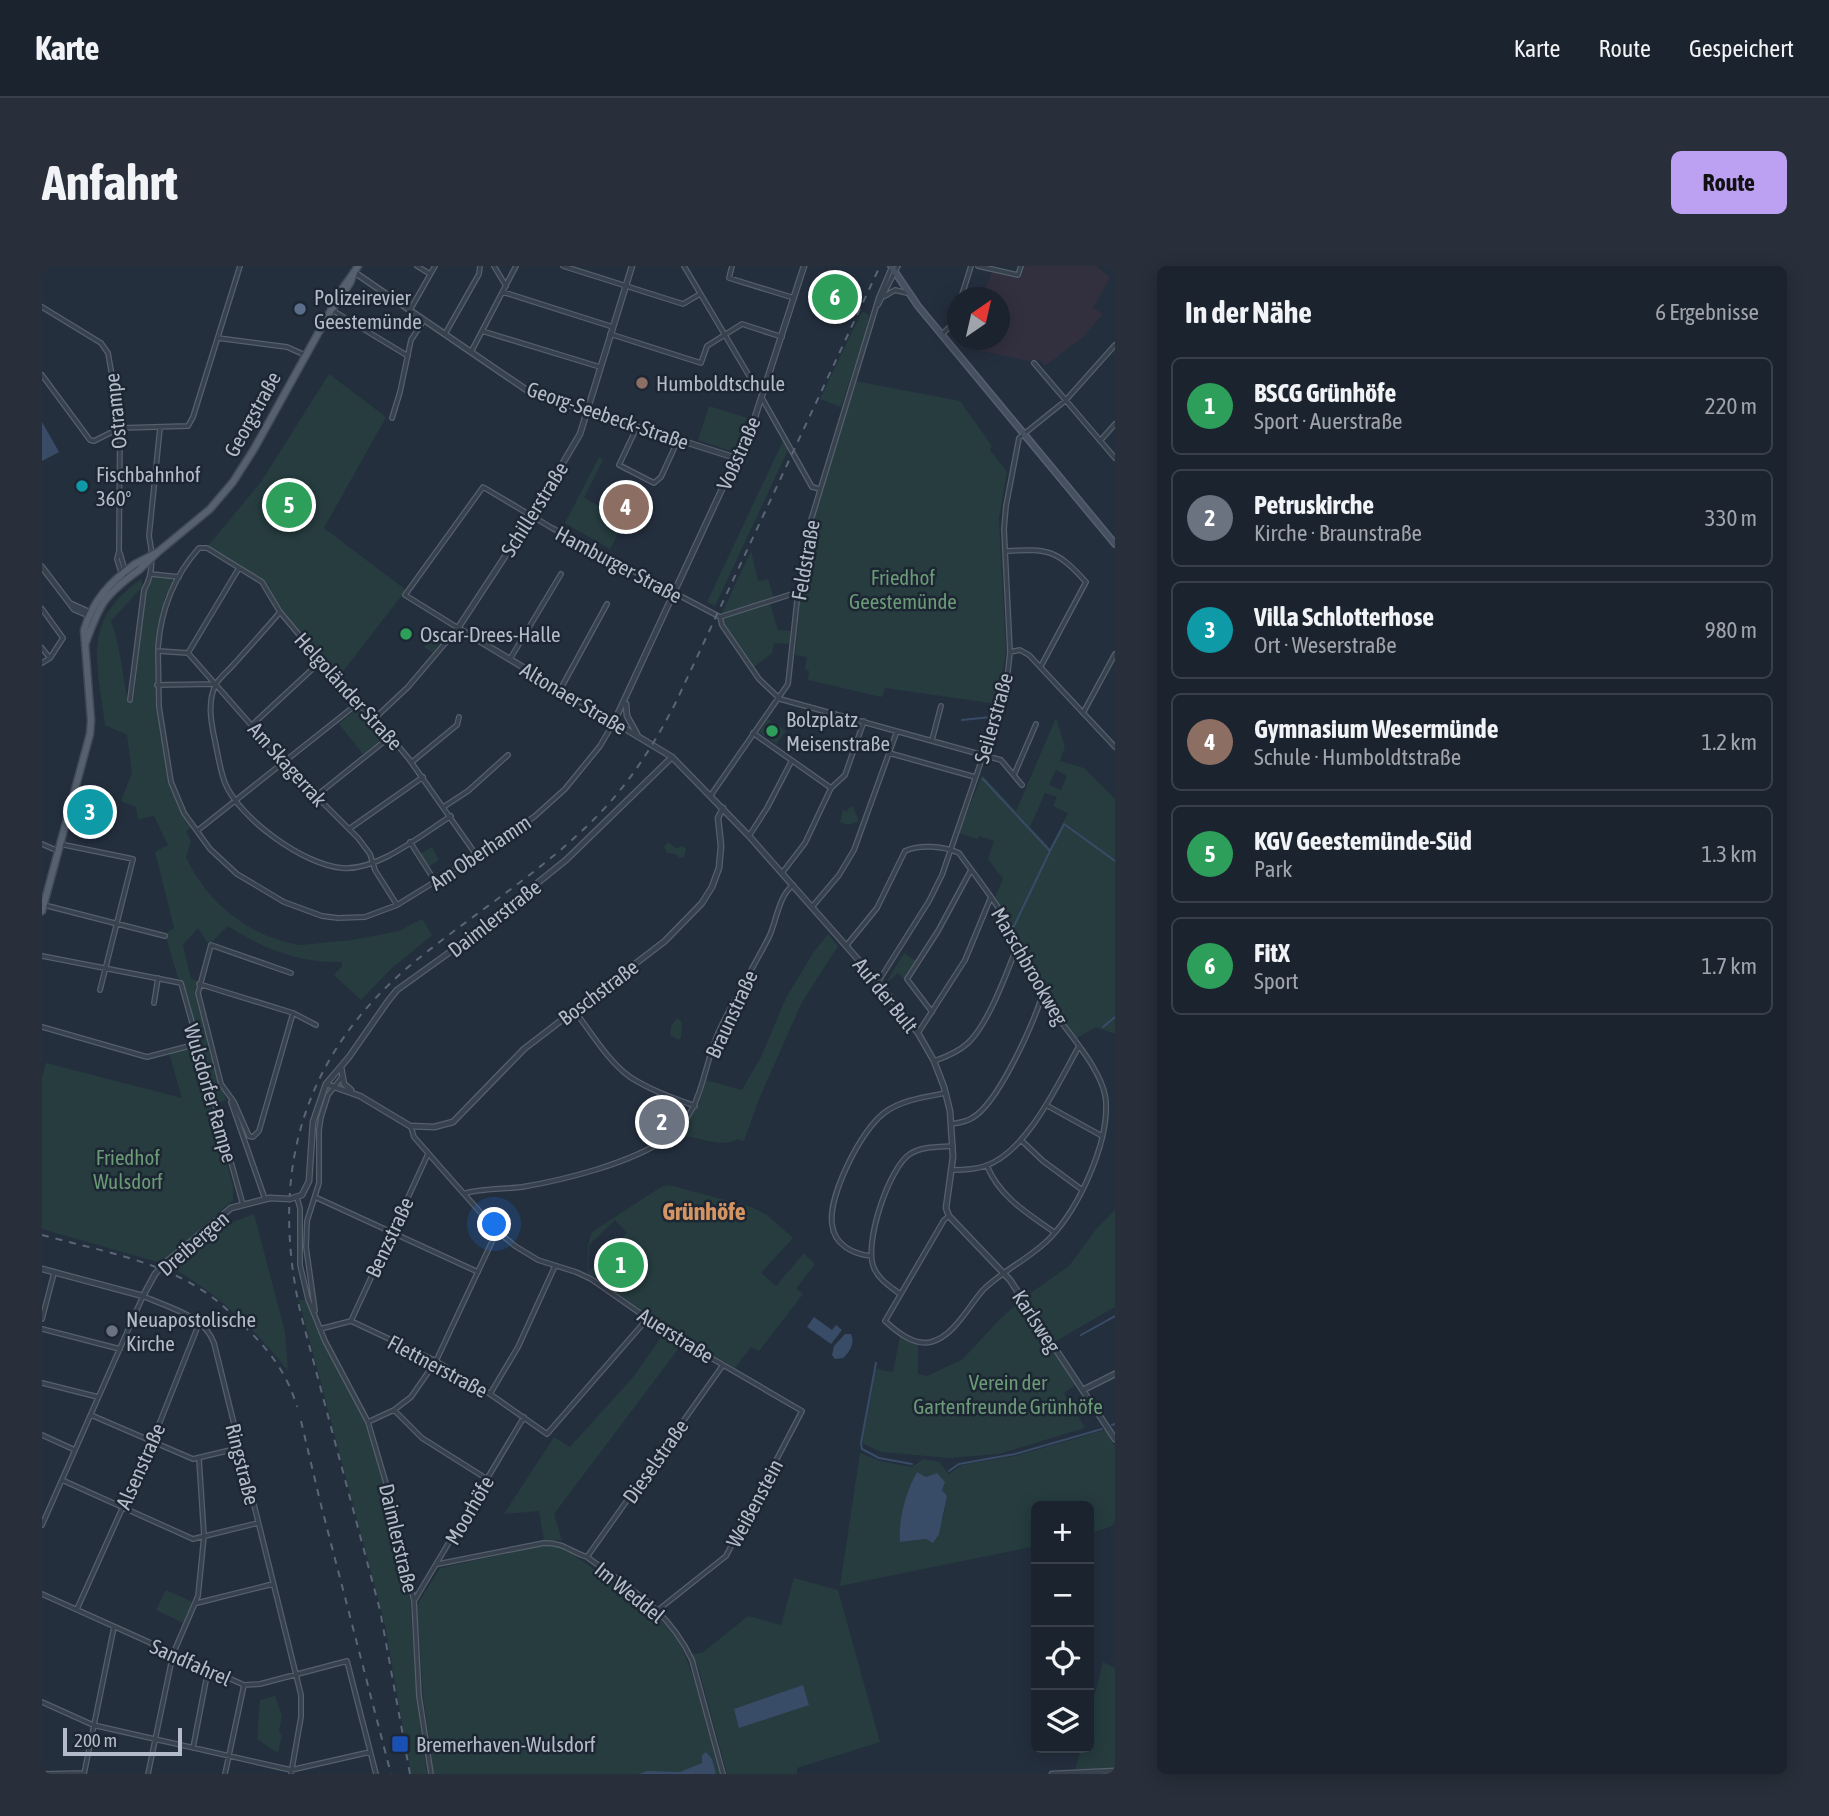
<!DOCTYPE html>
<html lang="de">
<meta charset="utf-8">
<style>
body{margin:0;font-family:"Asap Condensed",sans-serif;background:#282f3a;color:#f1f3f6}
.controls{position:absolute;right:21px;bottom:21px;display:grid;overflow:hidden;border-radius:10px;box-shadow:0 4px 18px #0003}
.controls button{width:63px;height:63px;display:grid;place-items:center;padding:0;border:0;border-bottom:2px solid #39404a;background:#1b232e;color:#f1f3f6;font:35px sans-serif}
.compass{position:absolute;left:905px;top:21px;width:63px;height:63px;border-radius:50%;background:#1b232e;box-shadow:0 4px 18px #0003;rotate:34deg}
.scale{position:absolute;left:21px;bottom:18px;width:119px;box-sizing:border-box;padding-left:7px;border:4px solid #b4bcc9;border-top:0;font-size:19px;line-height:24px;white-space:nowrap;color:#b4bcc9;-webkit-text-stroke:5px #1d2633;paint-order:stroke}
.you{position:absolute;left:453px;top:959px;width:24px;height:24px;margin:-18px;border:5px solid #fff;border-radius:50%;background:#1a73e8;box-shadow:0 0 0 10px #1a73e833}
.badge{display:grid;place-items:center;width:46px;height:46px;border-radius:50%;background:#bca0f2;color:#fff;font-size:23px;font-weight:700}
.pin{position:absolute;translate:-50% -50%;border:4px solid #fff;box-shadow:0 2px 7px #0006}
.list{margin:0;padding:0;list-style:none}
h2{display:flex;justify-content:space-between;align-items:center;height:91px;margin:0;padding:0 28px;font-size:30px}
h2 small{font-size:23px;font-weight:400;color:#a0a4aa}
.list li{display:grid;grid-template-columns:46px 1fr auto;gap:21px;align-items:center;box-sizing:border-box;height:98px;margin:0 14px 14px;padding:0 14px;border:2px solid #39404a;border-radius:10px}
.list b{display:block;font-size:26px;white-space:nowrap}
.list p{margin:0;font-size:23px;white-space:nowrap;color:#a0a4aa}
.list em{font-size:23px;font-style:normal;color:#a0a4aa}
.icon{flex:none;width:38px;height:38px;fill:none;stroke:currentColor;stroke-width:2;stroke-linecap:round;stroke-linejoin:round}
.map{position:relative;flex:none;width:1073px;height:1508px;overflow:hidden;border-radius:10px}
header{display:flex;align-items:center;gap:42px;box-sizing:border-box;height:98px;padding:0 35px;background:#1b232e;border-bottom:2px solid #39404a}
header strong{font-size:33px}
nav{display:flex;gap:38px;margin-inline-start:auto;font-size:24px}
.intro{display:flex;align-items:center;justify-content:space-between;box-sizing:border-box;height:168px;padding:0 42px}
h1{margin:0;font-size:49px}
.button{padding:18px 32px;border-radius:10px;background:#bca0f2;color:#111;font-size:24px;font-weight:700}
main{display:flex;gap:42px;padding:0 42px}
aside{flex:1;background:#1b232e;border-radius:10px;box-shadow:0 4px 18px #0003}
.map>svg:first-child{display:block}
.medical{fill:#32303f}
.green{fill:#263c3f;fill-rule:evenodd}
.water{fill:#394c67}
.lines{fill:none;stroke-linecap:round;stroke-linejoin:round}
.stream{stroke:#394c67;stroke-width:2}
.minor-casing{stroke:#565f6c;stroke-width:6}
.tertiary-casing{stroke:#565f6c;stroke-width:7}
.secondary-casing{stroke:#565f6c;stroke-width:8}
.primary-casing{stroke:#414a57;stroke-width:9}
.minor{stroke:#38414e;stroke-width:3.5}
.tertiary{stroke:#38414e;stroke-width:4.5}
.secondary{stroke:#465061;stroke-width:5}
.primary{stroke:#56606e;stroke-width:6}
.rail{stroke:#5a6575;stroke-width:2;stroke-dasharray:7 7;stroke-linecap:butt}
.tertiary-bridge-casing{stroke:#565f6c;stroke-width:7;stroke-linecap:butt}
.primary-bridge-casing{stroke:#414a57;stroke-width:9;stroke-linecap:butt}
.tertiary-bridge{stroke:#38414e;stroke-width:4.5}
.primary-bridge{stroke:#56606e;stroke-width:6}
.service-dot{fill:#5c6f8a;stroke:#1d2633;stroke-width:2.5}
.education-dot{fill:#8d6e63;stroke:#1d2633;stroke-width:2.5}
.culture-dot{fill:#0f9aa8;stroke:#1d2633;stroke-width:2.5}
.leisure-dot{fill:#2e9e5b;stroke:#1d2633;stroke-width:2.5}
.worship-dot{fill:#6b7280;stroke:#1d2633;stroke-width:2.5}
.transit-dot{fill:#1a4fb4;stroke:#1d2633;stroke-width:2.5}
.labels{text-anchor:middle;dominant-baseline:central;stroke-width:5;stroke-linejoin:round;paint-order:stroke}
.poi-label{font-size:21px;fill:#b4bcc9;stroke:#1d2633;text-anchor:start}
.street-label{font-size:21px;fill:#b4bcc9;stroke:#1d2633}
.park-label{font-size:21px;fill:#6b9a76;stroke:#1d2633}
.quarter-label{font-size:24px;font-weight:bold;fill:#d59563;stroke:#1d2633}
</style>
<header>
<strong>Karte</strong>
<nav><a>Karte</a><a>Route</a><a>Gespeichert</a></nav>
</header>
<div class="intro"><h1>Anfahrt</h1><a class="button">Route</a></div>
<main>
<div class="map">
<svg width="1073" height="1508" viewBox="0 0 1073 1508">
<rect width="100%" height="100%" fill="#242f3e"/>
<path class="medical" d="M983,0H1054L1068,11L1051,42L1061,48L1041,71L1003,100L998,94L986,95L935,84L927,77L928,74H958V32L940,31L950,6L978,13Z"/>
<path class="green" d="M820,45L827,49L825,62L799,141L778,133Z
M287,108L344,151L282,262L364,324L296,412L243,349L222,315L165,281L219,216Z
M813,115L918,135L950,180L948,184L965,206L957,252L964,386L955,438L843,422L840,431L766,414L767,405L763,403L765,391L753,389L759,325L770,255Z
M667,140L705,152L692,186L656,174Z
M741,175L746,184L673,340L665,336Z
M557,191L561,194L542,232L583,254L568,283L523,257Z
M709,285L716,315L726,313L732,332L679,349Z
M113,310L128,312L131,316L123,331L116,362L114,442L120,460L128,517L141,548L150,561L144,565L149,575L144,591C165,637 209,672 259,679L310,674L357,665L380,653L390,669L349,703L319,734L292,709L300,700V696C257,697 221,683 186,660L167,679L156,662L141,679L149,713L155,715L153,726L184,834L169,839L191,920V934L119,997L0,963V811L4,797L140,832L127,787L156,779L141,715L136,712L123,668L132,662L113,586L126,579L112,550L96,553L94,541L79,535L90,507L85,469L63,459C55,394 39,356 99,313L101,320L69,355C78,379 80,405 85,431L92,433L103,326L109,313Z
M728,337L736,364L749,365L748,378L732,377L730,387L712,401L680,353Z
M397,366L405,368L391,387L382,381L384,378L382,377L390,367L393,369Z
M316,442L327,451L344,471L321,488L297,458Z
M1014,452L1023,481L1018,495L1042,502L1073,533V768L1054,761L1033,773L1004,731L970,661L952,633L961,613L946,593L952,575L937,570L935,573L917,567L940,509L974,545ZM1014,504L1025,510L1019,524L1007,519ZM1003,527L1015,531L1011,540L1026,547L1008,582L988,561Z
M726,453L744,465L734,478L717,466Z
M811,540L817,555L806,559L798,556L801,544L805,546L807,542Z
M626,576L634,582L641,580L644,583L642,591L638,592L633,588L625,587L622,581Z
M390,581L397,594L386,601L378,588Z
M786,668L796,680L760,736L717,833L702,875L695,873C679,882 660,872 643,870L640,867L641,862L657,838L664,814L700,824L719,791L744,732L771,687Z
M862,687L874,695L862,713L856,707L843,718Z
M635,752L640,756L639,772L636,774L628,769L629,760Z
M627,919L709,941L725,949L751,972L719,1007L734,1020L762,987L773,998L754,1023L761,1028L717,1085L709,1081L693,1102L625,1062L545,1007L546,980L550,966L619,921ZM573,954L585,967L546,1006L547,979Z
M1073,944V1041L1012,1076L983,1031L1027,1000L1055,962Z
M212,948L243,1066L246,1105C213,1063 177,1029 131,1002L185,958Z
M257,1034H264L273,1060L324,1157L349,1244L368,1332L375,1434L385,1508H369L343,1359Z
M979,1034L1035,1118L1022,1127L1043,1162L957,1188L907,1192L839,1186L820,1177L834,1103L851,1106L858,1070L876,1077V1108L885,1110L921,1093L957,1054Z
M622,1067L640,1078L512,1248L520,1274L502,1275L497,1245L462,1248L512,1171L528,1181L592,1110Z
M1063,1164L1073,1180V1255L1070,1260L1047,1268V1240H994V1280L798,1320L818,1187L838,1195L870,1201L881,1193L897,1196L907,1208L920,1199L973,1190ZM875,1206L884,1211L890,1210C912,1232 902,1250 891,1277L884,1273L859,1276C856,1255 865,1224 875,1206Z
M503,1279L520,1281C552,1304 612,1340 633,1371C654,1402 667,1470 678,1508H392L381,1429L375,1339L398,1302Z
M752,1312L796,1324L838,1476L755,1502V1508H685L657,1404L650,1388L660,1387L706,1350L739,1359Z
M124,1324L151,1336L141,1357L114,1344Z
M1061,1396L1073,1402V1502L1033,1504L1039,1482H1047V1450Z
M233,1430L240,1449L237,1465L240,1470L236,1487L215,1473L218,1434Z"/>
<path class="water" d="M0,156L17,186L0,195Z
M772,1051L790,1064L794,1059L800,1064L789,1078L765,1061Z
M803,1068H809C813,1077 808,1086 801,1092L793,1093L790,1089L792,1080Z
M875,1206L884,1211L895,1207L903,1216L900,1224L905,1230L897,1268L891,1277L884,1273L858,1276C856,1254 864,1225 875,1206Z
M761,1419L767,1439L697,1462L692,1443Z
M664,1486L670,1493L674,1508H597L605,1505L638,1506L660,1497V1489Z"/>
<g class="lines">
<path class="stream" d="M920,454L949,451
M941,513L1008,585L1022,558L1073,595
M972,660L1008,585
M1061,761L1073,751
M1039,1069L1073,1050
M834,1097L819,1177L820,1183L837,1192L870,1198
M1070,1159L1073,1158
M907,1205L917,1198L973,1188L1060,1163"/>
<defs>
<path id="minor" d="M375,0L388,8
M452,0L464,20
M521,0L641,38L658,28
M642,0L709,113L724,119
M690,0L687,12L752,32
M936,0L976,9L979,0
M461,26L571,61
M843,30L853,24L865,27
M919,32L929,0
M836,39L856,0
M0,41L59,77L66,87L78,155L77,285L75,293L80,309
M290,44L366,90
M368,44L393,0
M440,65L558,101
M403,68L437,8L438,0
M568,68L659,97L665,80L700,58L740,71
M899,69L912,57L916,43
M176,72L245,81L263,89
M429,86L474,0
M992,97L1073,192
M0,109L48,174L52,175L78,162L146,160L151,151L198,0
M720,132L770,221L778,223
M350,152L358,126L369,74L382,54
M595,161L577,199L612,217L619,211L636,174
M1058,175L1073,158
M964,285C1007,283 1014,283 1044,316L999,400
M78,287L85,312
M109,308L137,311
M0,343L21,372L8,392L0,397
M238,346C223,364 207,381 192,398C187,404 178,411 174,418C165,435 169,457 173,475C176,489 178,504 183,517C198,553 262,599 300,602C336,605 379,569 409,550
M678,351L680,359L717,413L738,433L959,494L980,519
M678,351L756,326
M116,381C119,343 132,310 157,282H165L220,316L238,346L315,438L333,452L367,493L435,590
M0,382L7,391
M968,386L978,384L987,389L1073,481
M146,387L197,302
M468,393L519,308
M115,419L174,418
M518,424L565,338
M88,434L102,324C112,307 111,288 107,270L118,162
M1041,447L1073,388
M333,452L366,421L416,362L363,329L441,221L510,262L678,351
M210,459L279,395
M711,467L789,522
M890,474L899,440
M847,487L933,511
M370,496L415,459L417,451
M972,509L994,458
M669,529L746,418L756,326L769,254L837,31L849,3
M274,530L349,470
M403,540L426,525L466,489
M307,563L381,511
M155,565L315,438
M707,570L725,542L749,496
M368,576L393,615
M0,578L16,585
M18,578L91,593L58,724
M740,607L763,577L789,522L803,509L822,455
M2,639L123,670
M355,639L333,604L328,588L316,572L253,509L146,387L116,385L117,441L129,516L142,547L168,583L195,608L242,636L280,650L296,652L323,651L355,639L459,575L493,550L523,523L558,480L572,456
M770,641L797,609L812,584L855,465
M804,680L835,642L863,585C877,578 902,580 917,587C934,611 954,635 968,661C980,683 987,707 1000,729C1018,759 1063,803 1064,837C1066,878 1037,942 1008,972C989,992 961,1004 941,1024C926,1041 912,1070 889,1076C872,1080 855,1066 843,1055L902,954L907,950
M0,690L139,717L201,939
M249,707L169,679L156,727L179,818L192,836L207,870L211,871L217,865L251,747
M836,716L887,635L900,609L952,458L966,405L968,386L962,263L964,240L977,172L1023,135L1073,79
M157,718L251,747L274,759
M112,737L116,712
M532,744C549,766 565,794 588,811C608,824 631,832 653,840
M890,746L865,713L896,665L929,604
M0,761L105,791L155,778
M876,767L923,694L949,631
M892,795C904,791 916,786 926,777C947,757 965,706 976,678
M189,836L223,933
M1004,839L1060,870
M909,858C916,857 924,856 930,852C956,838 991,758 1000,730
M369,861L372,871L407,911L455,965L473,980L496,994L534,1006L549,1013L628,1068L760,1145L684,1290L616,1344
M979,874L1001,895L1039,923
M945,900C958,931 985,947 1012,966
M910,904C921,904 932,904 943,900C984,887 1016,818 1036,782
M422,928C431,923 466,923 480,921C522,914 590,897 625,872C662,847 660,801 677,765C692,733 711,702 727,671C735,654 736,631 751,619
M273,931L436,1006
M255,932L258,942V999L266,1033L283,1075L326,1156L351,1241L372,1335L377,1430L389,1508
M829,990C811,988 792,979 790,958C786,930 819,864 842,847C859,834 883,831 904,827
M858,1028C849,1021 837,1014 832,1002C821,979 847,901 868,888C880,880 897,881 911,880
M273,1045L264,981L265,955L277,917V864L279,851L286,829L300,811
M0,1053L12,1007
M309,1055L386,888
M0,1063L78,1083
M278,1063L309,1055L394,1095L448,1128L505,1168L606,1052
M0,1117L56,1131
M448,1128L476,1081L513,1000
M352,1144L380,1172L445,1213
M49,1149L151,1193L197,1182
M326,1156L352,1144L369,1131L394,1095L455,965
M0,1169L33,1184
M20,1214L151,1273L216,1257
M0,1259L101,1030C127,1042 162,1049 172,1077L259,1429V1451L249,1508
M545,1291L681,1099
M396,1298L502,1277C524,1277 526,1285 545,1291C587,1322 627,1344 650,1394L681,1508
M0,1328L202,1419L218,1418L305,1395L334,1508
M372,1335L482,1151
M155,1337L231,1318
M35,1343L110,1176L158,1055
M0,1436L51,1459L249,1504L328,1486
M151,1482L166,1404
M0,1508L42,1507
M42,1508L72,1361
M106,1508L131,1388L156,1330L162,1270L157,1193
M183,1508L202,1419"/>
<path id="tertiary" d="M590,0L538,168L489,251L416,362L630,491L707,570L836,716L876,767L892,795L902,821L908,845L911,891L904,942L907,950L968,1014L1073,1173
M312,6L489,127L694,192
M0,301L32,343L48,350
M29,338L49,347
M584,438L585,450L595,468
M572,456L712,154L762,0
M299,801L302,818L309,824
M284,818L318,830L368,860L392,861L411,856L482,783L623,675L660,637L670,621L677,602L679,580L676,552L681,542
M248,933L260,929L267,915L271,856L284,818L307,791L346,735L355,724L426,673L524,594L630,491
M122,998L189,942L228,932
M0,1003L101,1030L113,1008
M1041,1124L1073,1108
M1010,1508L1073,1505"/>
<path id="secondary" d="M849,0L876,40L1073,278"/>
<path id="primary" d="M291,42L308,17L312,7
M116,286L168,243L191,216L212,183L289,44C295,26 307,15 316,0
M43,379C57,339 62,329 97,304
M0,645L48,468L49,454L42,364C51,334 68,316 93,298"/>
</defs>
<use href="#minor" class="minor-casing"/>
<use href="#tertiary" class="tertiary-casing"/>
<use href="#secondary" class="secondary-casing"/>
<use href="#primary" class="primary-casing"/>
<use href="#minor" class="minor"/>
<use href="#tertiary" class="tertiary"/>
<use href="#secondary" class="secondary"/>
<use href="#primary" class="primary"/>
<path class="rail" d="M0,969C51,983 114,994 158,1023C175,1033 189,1047 203,1061C228,1085 245,1107 255,1141
M259,1155L279,1239L349,1508
M368,1508L338,1344L259,1049C227,909 258,791 371,697C433,646 505,603 560,545C591,512 614,475 634,436L838,0"/>
<defs>
<path id="tertiary-bridge" d="M228,932L248,933
M113,1008L122,998"/>
<path id="primary-bridge" d="M93,298L116,286
M97,304L116,286"/>
</defs>
<use href="#tertiary-bridge" class="tertiary-bridge-casing"/>
<use href="#primary-bridge" class="primary-bridge-casing"/>
<use href="#tertiary-bridge" class="tertiary-bridge"/>
<use href="#primary-bridge" class="primary-bridge"/>
</g>
<circle class="service-dot" cx="258" cy="43" r="7"/>
<circle class="education-dot" cx="600" cy="117" r="7"/>
<circle class="culture-dot" cx="40" cy="220" r="7"/>
<g class="leisure-dot">
<circle cx="364" cy="368" r="7"/>
<circle cx="730" cy="465" r="7"/>
</g>
<circle class="worship-dot" cx="70" cy="1065" r="7"/>
<rect class="transit-dot" x="349" y="1469" width="18" height="18" rx="3.5"/>
<g class="labels">
<g class="poi-label">
<text x="272" y="31">Polizeirevier<tspan x="272" dy="24">Geestemünde</tspan></text>
<text x="614" y="117">Humboldtschule</text>
<text x="54" y="208">Fischbahnhof<tspan x="54" dy="24">360°</tspan></text>
<text x="378" y="368">Oscar-Drees-Halle</text>
<text x="744" y="453">Bolzplatz<tspan x="744" dy="24">Meisenstraße</tspan></text>
<text x="84" y="1053">Neuapostolische<tspan x="84" dy="24">Kirche</tspan></text>
<text x="374" y="1478">Bremerhaven-Wulsdorf</text>
</g>
<g class="street-label">
<text transform="translate(73 145) rotate(-96)">Ostrampe</text>
<text transform="translate(210 148) rotate(-61)">Georgstraße</text>
<text transform="translate(566 149) rotate(19)">Georg-Seebeck-Straße</text>
<text transform="translate(696 187) rotate(-66)">Voßstraße</text>
<text transform="translate(492 243) rotate(-58)">Schillerstraße</text>
<text transform="translate(763 294) rotate(-80)">Feldstraße</text>
<text transform="translate(577 298) rotate(28)">Hamburger Straße</text>
<text transform="translate(307 425) rotate(48)">Helgoländer Straße</text>
<text transform="translate(532 432) rotate(31)">Altonaer Straße</text>
<text transform="translate(951 452) rotate(-74)">Seilerstraße</text>
<text transform="translate(246 498) rotate(48)">Am Skagerrak</text>
<text transform="translate(438 586) rotate(-34)">Am Oberhamm</text>
<text transform="translate(452 652) rotate(-38)">Daimlerstraße</text>
<text transform="translate(988 700) rotate(60)">Marschbrookweg</text>
<text transform="translate(556 726) rotate(-37)">Boschstraße</text>
<text transform="translate(844 729) rotate(51)">Auf der Bult</text>
<text transform="translate(689 748) rotate(-65)">Braunstraße</text>
<text transform="translate(169 827) rotate(74)">Wulsdorfer Rampe</text>
<text transform="translate(347 971) rotate(-65)">Benzstraße</text>
<text transform="translate(151 977) rotate(-41)">Dreibergen</text>
<text transform="translate(995 1055) rotate(57)">Karlsweg</text>
<text transform="translate(634 1069) rotate(32)">Auerstraße</text>
<text transform="translate(396 1100) rotate(28)">Flettnerstraße</text>
<text transform="translate(613 1195) rotate(-55)">Dieselstraße</text>
<text transform="translate(201 1198) rotate(76)">Ringstraße</text>
<text transform="translate(98 1200) rotate(-66)">Alsenstraße</text>
<text transform="translate(712 1237) rotate(-62)">Weißenstein</text>
<text transform="translate(427 1244) rotate(-60)">Moorhöfe</text>
<text transform="translate(357 1272) rotate(77)">Daimlerstraße</text>
<text transform="translate(588 1326) rotate(39)">Im Weddel</text>
<text transform="translate(149 1396) rotate(24)">Sandfahrel</text>
</g>
<g class="park-label">
<text x="861" y="311">Friedhof<tspan x="861" dy="24">Geestemünde</tspan></text>
<text x="86" y="891">Friedhof<tspan x="86" dy="24">Wulsdorf</tspan></text>
<text x="966" y="1116">Verein der<tspan x="966" dy="24">Gartenfreunde Grünhöfe</tspan></text>
</g>
<g class="quarter-label">
<text x="662" y="945">Grünhöfe</text>
</g>
</g>
</svg>
<div class="controls">
<button>+</button>
<button>−</button>
<button><svg class="icon" aria-label="locate" viewBox="0 0 24 24"><circle cx="12" cy="12" r="6"/><path d="M12 2v4M12 18v4M2 12h4M18 12h4"/></svg></button>
<button><svg class="icon" aria-label="layers" viewBox="0 0 24 24"><path d="M12 4l9 5-9 5-9-5zM3 14l9 5 9-5"/></svg></button>
</div>
<svg class="compass" viewBox="-18 -18 36 36"><path d="M0-13l5 13h-10z" fill="#e53935"/><path d="M0 13l5-13h-10z" fill="#a0a4aa"/></svg>
<div class="scale">200 m</div>
<div class="you"></div>
<div class="pin badge" style="left:579px;top:999px;background:#2e9e5b">1</div>
<div class="pin badge" style="left:620px;top:856px;background:#6b7280">2</div>
<div class="pin badge" style="left:48px;top:546px;background:#0f9aa8">3</div>
<div class="pin badge" style="left:584px;top:241px;background:#8d6e63">4</div>
<div class="pin badge" style="left:247px;top:239px;background:#2e9e5b">5</div>
<div class="pin badge" style="left:793px;top:31px;background:#2e9e5b">6</div>
</div>
<aside>
<h2>In der Nähe<small>6 Ergebnisse</small></h2>
<ul class="list">
<li><span class="badge" style="background:#2e9e5b">1</span><div><b>BSCG Grünhöfe</b><p>Sport · Auerstraße</p></div><em>220 m</em></li>
<li><span class="badge" style="background:#6b7280">2</span><div><b>Petruskirche</b><p>Kirche · Braunstraße</p></div><em>330 m</em></li>
<li><span class="badge" style="background:#0f9aa8">3</span><div><b>Villa Schlotterhose</b><p>Ort · Weserstraße</p></div><em>980 m</em></li>
<li><span class="badge" style="background:#8d6e63">4</span><div><b>Gymnasium Wesermünde</b><p>Schule · Humboldtstraße</p></div><em>1.2 km</em></li>
<li><span class="badge" style="background:#2e9e5b">5</span><div><b>KGV Geestemünde-Süd</b><p>Park</p></div><em>1.3 km</em></li>
<li><span class="badge" style="background:#2e9e5b">6</span><div><b>FitX</b><p>Sport</p></div><em>1.7 km</em></li>
</ul>
</aside>
</main>
